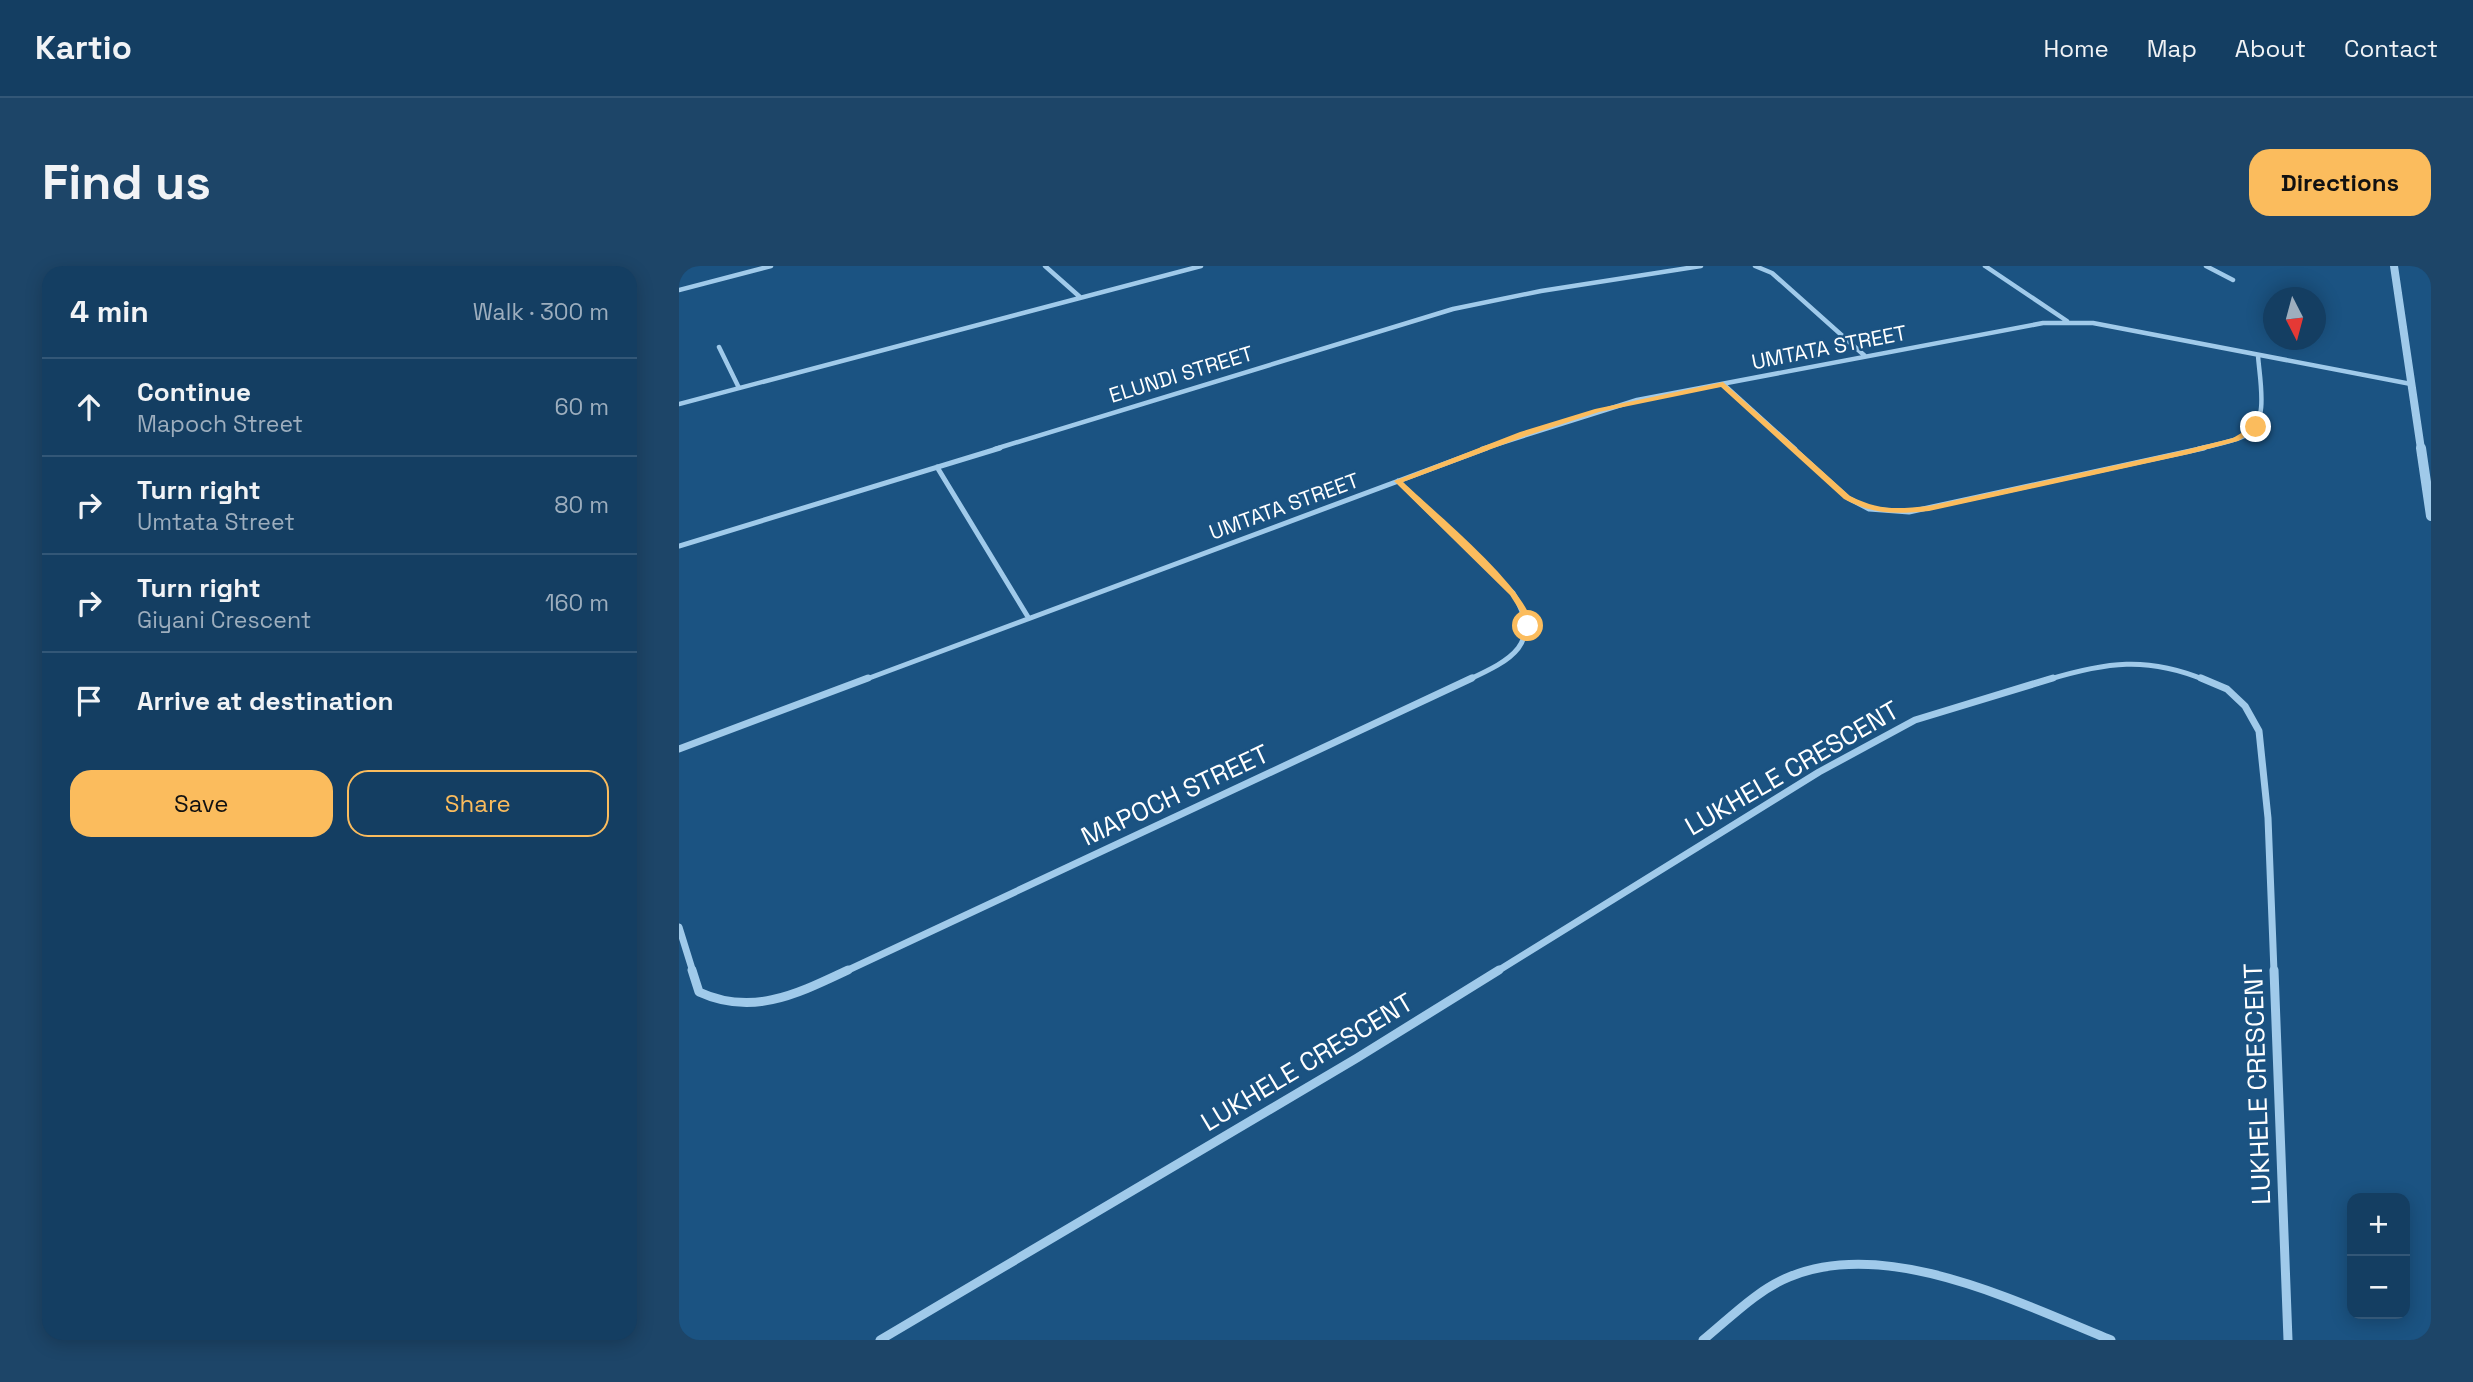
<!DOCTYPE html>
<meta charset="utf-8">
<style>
body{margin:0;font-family:"Space Grotesk",sans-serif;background:#1d4568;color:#f1f3f6}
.controls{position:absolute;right:21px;bottom:21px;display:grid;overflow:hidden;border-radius:14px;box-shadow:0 4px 18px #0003}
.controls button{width:63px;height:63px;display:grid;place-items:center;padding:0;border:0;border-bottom:2px solid #335777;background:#143e62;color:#f1f3f6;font:35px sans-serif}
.compass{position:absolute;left:1584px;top:21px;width:63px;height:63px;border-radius:50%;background:#143e62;box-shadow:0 4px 18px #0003;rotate:174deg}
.stop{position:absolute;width:21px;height:21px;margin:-16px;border:5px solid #fbbc5d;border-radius:50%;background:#fff}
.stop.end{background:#fbbc5d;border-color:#fff;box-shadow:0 2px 7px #0008}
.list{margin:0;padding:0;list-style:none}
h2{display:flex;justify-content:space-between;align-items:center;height:91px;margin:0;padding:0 28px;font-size:30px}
h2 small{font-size:23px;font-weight:400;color:#9daebe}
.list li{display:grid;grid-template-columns:46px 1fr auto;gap:21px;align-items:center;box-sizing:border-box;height:98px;padding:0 28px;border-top:2px solid #335777}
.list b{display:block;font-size:26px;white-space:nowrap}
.list p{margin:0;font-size:23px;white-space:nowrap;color:#9daebe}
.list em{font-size:23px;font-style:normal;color:#9daebe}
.actions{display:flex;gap:14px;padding:21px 28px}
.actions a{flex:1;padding:16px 0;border:2px solid #fbbc5d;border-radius:21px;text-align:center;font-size:24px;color:#fbbc5d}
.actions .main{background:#fbbc5d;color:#111}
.icon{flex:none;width:38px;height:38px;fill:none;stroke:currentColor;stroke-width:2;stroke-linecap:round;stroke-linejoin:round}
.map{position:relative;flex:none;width:1752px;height:1074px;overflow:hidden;border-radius:21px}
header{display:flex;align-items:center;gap:42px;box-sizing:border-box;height:98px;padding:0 35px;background:#143e62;border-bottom:2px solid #335777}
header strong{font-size:33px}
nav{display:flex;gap:38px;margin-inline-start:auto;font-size:24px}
.intro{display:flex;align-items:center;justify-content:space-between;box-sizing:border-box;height:168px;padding:0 42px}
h1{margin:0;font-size:49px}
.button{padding:18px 32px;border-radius:21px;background:#fbbc5d;color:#111;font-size:24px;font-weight:700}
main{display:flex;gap:42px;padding:0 42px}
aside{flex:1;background:#143e62;border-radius:21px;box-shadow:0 4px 18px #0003}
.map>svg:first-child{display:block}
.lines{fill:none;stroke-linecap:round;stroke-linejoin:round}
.minor-far3{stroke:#a0caea;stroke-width:4.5}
.minor-far2{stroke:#a0caea;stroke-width:5}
.minor-far1{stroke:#a0caea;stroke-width:7}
.minor{stroke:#a0caea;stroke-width:9}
.tertiary-far1{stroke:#a0caea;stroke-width:8}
.tertiary{stroke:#a0caea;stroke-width:10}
.route{fill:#fbbc5d}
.labels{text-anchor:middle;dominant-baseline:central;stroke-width:5;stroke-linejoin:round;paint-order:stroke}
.far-street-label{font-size:21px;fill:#fff;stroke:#1b5382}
.street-label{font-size:26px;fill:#fff;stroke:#1b5382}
</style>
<header>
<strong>Kartio</strong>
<nav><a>Home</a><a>Map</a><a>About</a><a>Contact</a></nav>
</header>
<div class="intro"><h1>Find us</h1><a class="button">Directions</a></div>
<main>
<aside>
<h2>4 min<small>Walk · 300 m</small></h2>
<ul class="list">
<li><svg class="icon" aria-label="ahead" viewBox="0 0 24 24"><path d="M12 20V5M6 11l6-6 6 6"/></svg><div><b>Continue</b><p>Mapoch Street</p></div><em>60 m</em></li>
<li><svg class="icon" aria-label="right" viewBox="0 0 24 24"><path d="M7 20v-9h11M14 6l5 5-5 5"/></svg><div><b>Turn right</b><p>Umtata Street</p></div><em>80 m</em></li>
<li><svg class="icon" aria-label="right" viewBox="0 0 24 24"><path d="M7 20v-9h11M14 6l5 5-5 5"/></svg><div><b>Turn right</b><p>Giyani Crescent</p></div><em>160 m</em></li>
<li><svg class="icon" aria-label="arrive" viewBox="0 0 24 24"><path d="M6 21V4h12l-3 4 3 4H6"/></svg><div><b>Arrive at destination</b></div></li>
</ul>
<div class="actions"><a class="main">Save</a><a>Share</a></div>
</aside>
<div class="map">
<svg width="1752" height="1074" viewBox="0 0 1752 1074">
<rect width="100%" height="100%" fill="#1b5382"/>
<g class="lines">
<path class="minor-far3" d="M366,0L401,31
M1076,0L1093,7L1186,90
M1306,0L1388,55
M1527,0L1554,14
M0,24L92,0
M40,81L60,122
M1044,118L1116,183
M0,138L522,0
M316,183L774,43L862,25L1022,0
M803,183L958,134L1364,57H1414L1732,118
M1519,183C1535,179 1553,176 1568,169C1591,157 1580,110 1579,89"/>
<path class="minor-far2" d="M1114,182L1169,232L1190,243L1230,246L1525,182
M258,201L349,351
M719,215L834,327C865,378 832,394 789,414
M0,280L321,182
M185,414L808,182
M1368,414C1427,396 1468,390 1526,414"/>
<path class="minor-far1" d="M1522,412L1548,423L1566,440L1580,465L1589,552L1595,706
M0,483L189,412
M0,661L14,706
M165,706L793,412
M817,706L1140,506L1236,454L1374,412"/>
<path class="minor" d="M13,704L20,726C74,751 120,727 169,704
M1595,704L1609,1074
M201,1074L678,792L820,704
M1024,1074C1051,1052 1078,1024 1110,1011C1208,970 1340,1037 1432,1074"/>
<path class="tertiary-far1" d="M1715,0L1742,183"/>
<path class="tertiary" d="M1742,182L1752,250"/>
</g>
<path class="route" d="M1044,116L1171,230C1201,245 1217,243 1250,240L1506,184L1554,172L1574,160L1581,161L1559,175L1510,188L1250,245C1217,248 1195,249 1165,233L1042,121L920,146L847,170L724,216C753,244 852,325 853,360L849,364L844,360L843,348L831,329L715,215L841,166L916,143Z"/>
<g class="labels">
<g class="far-street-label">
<text transform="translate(1150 81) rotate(-11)">UMTATA STREET</text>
<text transform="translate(502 108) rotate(-17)">ELUNDI STREET</text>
<text transform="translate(605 240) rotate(-20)">UMTATA STREET</text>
</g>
<g class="street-label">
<text transform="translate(1113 502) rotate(-30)">LUKHELE CRESCENT</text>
<text transform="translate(496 529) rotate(-25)">MAPOCH STREET</text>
<text transform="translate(628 796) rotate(-31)">LUKHELE CRESCENT</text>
<text transform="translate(1578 818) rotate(-92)">LUKHELE CRESCENT</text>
</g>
</g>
</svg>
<div class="controls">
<button>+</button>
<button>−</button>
</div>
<svg class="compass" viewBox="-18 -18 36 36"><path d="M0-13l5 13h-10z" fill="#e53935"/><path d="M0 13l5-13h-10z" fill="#9daebe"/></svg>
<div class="stop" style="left:849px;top:360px"></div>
<div class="stop end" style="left:1577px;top:161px"></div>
</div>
</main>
